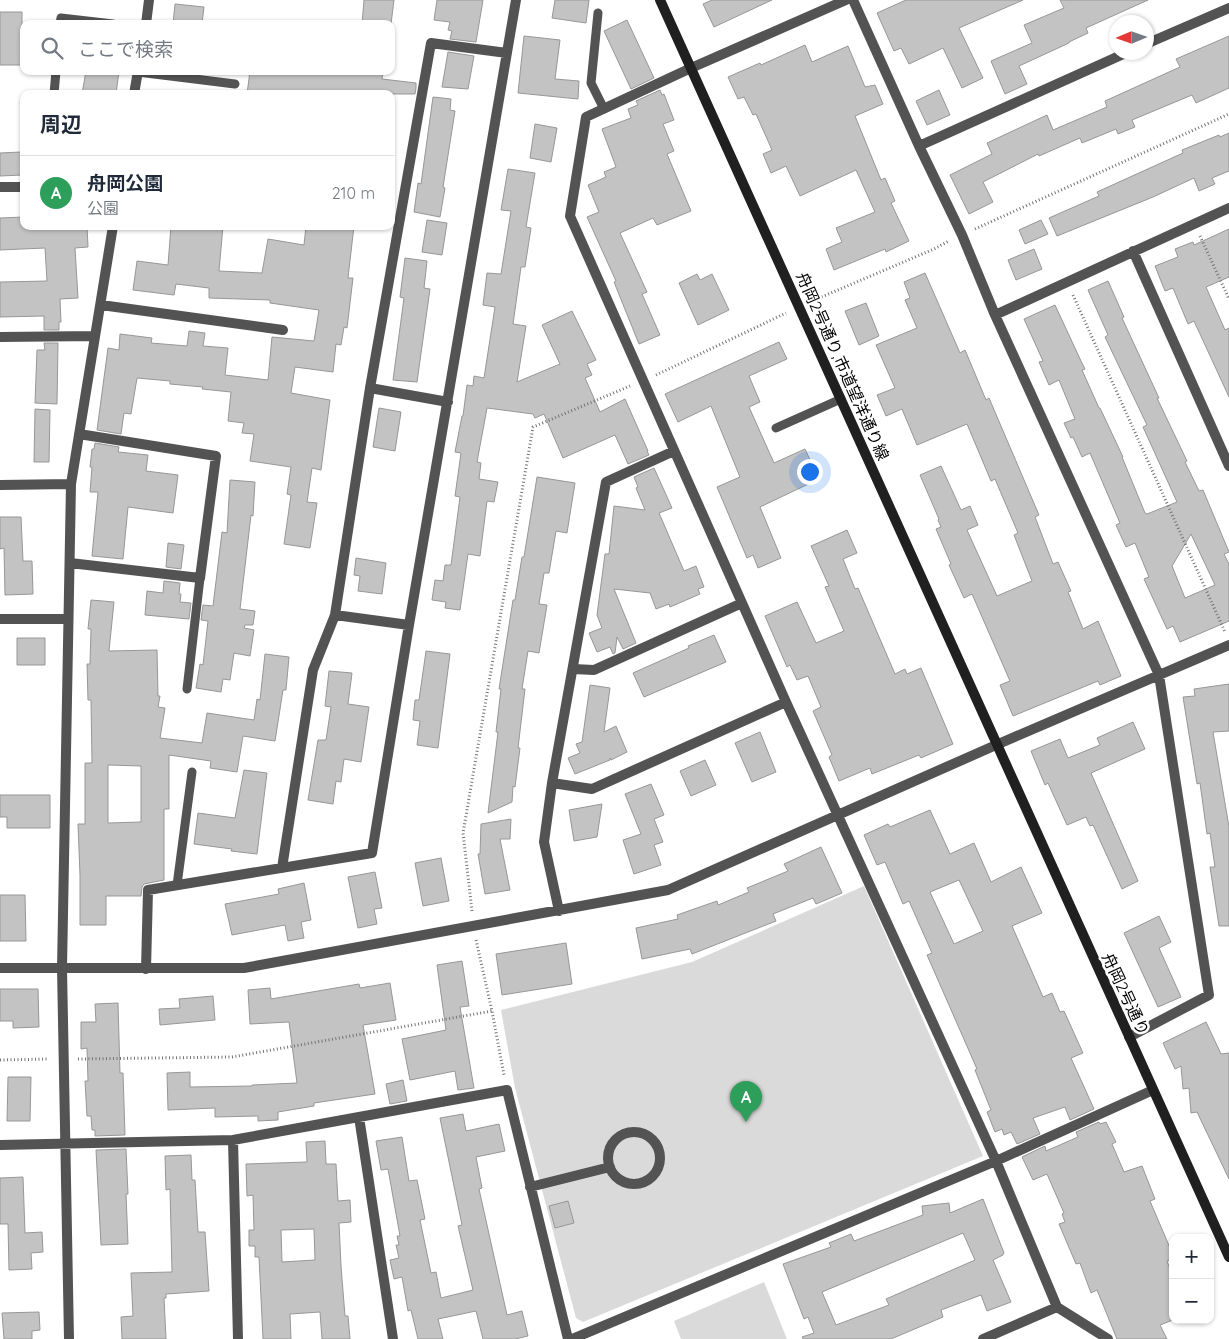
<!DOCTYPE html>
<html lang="ja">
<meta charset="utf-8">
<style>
body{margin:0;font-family:Quicksand,"Noto Sans JP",sans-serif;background:#f6f6f7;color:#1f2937}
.controls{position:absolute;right:15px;bottom:15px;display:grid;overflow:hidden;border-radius:10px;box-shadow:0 1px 4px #0004}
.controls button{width:45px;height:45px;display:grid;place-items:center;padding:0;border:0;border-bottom:1px solid #e0e1e3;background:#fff;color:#1f2937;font:25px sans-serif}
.compass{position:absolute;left:1109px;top:15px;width:45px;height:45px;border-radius:50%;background:#fff;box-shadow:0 1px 4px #0004;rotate:268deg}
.you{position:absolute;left:809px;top:471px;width:18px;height:18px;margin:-12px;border:4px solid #fff;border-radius:50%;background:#1a73e8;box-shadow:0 0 0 8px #1a73e833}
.badge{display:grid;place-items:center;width:32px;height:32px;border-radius:50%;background:#000;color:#fff;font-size:16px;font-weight:700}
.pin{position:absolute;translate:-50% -41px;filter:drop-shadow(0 1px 2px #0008)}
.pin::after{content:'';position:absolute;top:26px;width:18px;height:15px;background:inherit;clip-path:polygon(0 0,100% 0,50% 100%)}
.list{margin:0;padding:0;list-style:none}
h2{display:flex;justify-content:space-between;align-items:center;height:65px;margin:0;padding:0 20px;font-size:21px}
h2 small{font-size:16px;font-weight:400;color:#747a83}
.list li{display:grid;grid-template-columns:32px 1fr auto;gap:15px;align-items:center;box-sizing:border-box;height:75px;padding:0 20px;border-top:1px solid #e0e1e3}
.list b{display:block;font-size:19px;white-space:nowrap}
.list p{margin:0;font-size:16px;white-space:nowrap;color:#747a83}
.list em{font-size:16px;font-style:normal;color:#747a83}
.icon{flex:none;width:28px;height:28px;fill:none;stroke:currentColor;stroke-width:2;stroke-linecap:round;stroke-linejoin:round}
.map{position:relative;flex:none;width:1229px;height:1339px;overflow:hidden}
.search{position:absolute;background:#fff;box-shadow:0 1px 4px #0004;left:20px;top:20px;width:375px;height:55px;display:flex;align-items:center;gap:12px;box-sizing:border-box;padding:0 18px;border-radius:10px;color:#747a83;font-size:19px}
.panel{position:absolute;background:#fff;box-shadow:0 1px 4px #0004;left:20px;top:90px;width:375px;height:140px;border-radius:10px}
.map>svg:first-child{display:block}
.green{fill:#dadada}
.building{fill:#c3c3c3;stroke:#979797;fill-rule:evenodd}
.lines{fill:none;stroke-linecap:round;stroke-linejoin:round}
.path{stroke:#757575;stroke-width:3;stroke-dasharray:1 2.5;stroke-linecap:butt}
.lane{stroke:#535353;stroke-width:9}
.street{stroke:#535353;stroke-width:10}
.secondary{stroke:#202020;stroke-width:10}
.labels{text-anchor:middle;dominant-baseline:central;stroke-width:5;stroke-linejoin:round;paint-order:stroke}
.street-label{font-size:16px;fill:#000;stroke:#fff}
</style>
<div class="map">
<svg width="1229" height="1339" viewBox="0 0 1229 1339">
<rect width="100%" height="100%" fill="#fff"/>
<path class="green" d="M864,886L983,1156L583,1322L576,1318L515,1088L501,1010L692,962Z
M764,1282L787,1339H681L674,1321Z"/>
<path class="building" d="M364,0H394L391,24H362Z
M437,0H483L476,42L450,39L452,31L448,30L450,22L434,20Z
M555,0H589L586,23L552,18Z
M712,0H772L714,27L703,4Z
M906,0H1023L959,28L983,78L962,88L943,48L909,64L901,48L894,51L877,13Z
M1060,0H1148L1086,28L1088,33L1069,42V43L1019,66L1027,84L1005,94L991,61L1032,43L1024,25L1064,8Z
M175,4L204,7L202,24H173Z
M0,12H22V65H0Z
M627,20L654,78L631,89L604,31Z
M524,36L560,40L555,79L579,81L578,99L518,93Z
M1229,36V88L1196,103L1192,95L1132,120L1135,127L1118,134L1116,129L1082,143L1080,138L1039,156L1038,154L983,182L993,202L969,214L950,175L992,154L987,143L1047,115L1053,130L1107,107L1105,101L1180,67L1176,59Z
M805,45L812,62L848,46L865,87L875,85L883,104L855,116L881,180L885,178L895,201L891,203L909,241L886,252L885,249L834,270L826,249L842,242L836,228L875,212L856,170L800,196L786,166L771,173L763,154L772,150L756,114L753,115L744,97L738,99L728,77L760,63L761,65Z
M448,52L474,56L468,89L442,87Z
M86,71H119L116,94H82Z
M250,71H383L382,79L416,83V88L415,94H247Z
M660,90L662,95L664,94L674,120L663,124L674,151L667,154L691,211L657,225L653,218L620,233L647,292L642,294L660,335L639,344L614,282L616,281L587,217L599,212L588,185L606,177L604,172L616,167L602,129L631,118L628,109L638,105L636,101Z
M939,90L950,115L927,125L916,101Z
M433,97L451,99L450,110L455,111L443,187L445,188L440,217L414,212L418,183L421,184Z
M535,124L557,128L551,162L530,158Z
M1229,133V171L1212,178L1215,184L1199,191L1194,178L1153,197L1057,236L1049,218L1099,196L1097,192L1183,153L1182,150L1219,135L1220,137Z
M21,152L23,175L0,176V153Z
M508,169L535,173L526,227L531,228L525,267H521L513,324L526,326L517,382L560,364L542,325L572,311L596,360L587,364L592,375L585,378L600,412L625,399L648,451H647L649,455L628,464L615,435L563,458L544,414L535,418L533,414L487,408L477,462L481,463L479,479L498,482L494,502L487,501L480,556L468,554L460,610L445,608L446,602L432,600L435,580L443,581L445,565H451L460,497L455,496L461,453L455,452L462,416H463L467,385L473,386L474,376L484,378L495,307L483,305L487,273L501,274L511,211L501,210Z
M24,217V226H87L88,247L75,248L78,298L60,299L61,322H59V330H44V316L0,317V282L47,281L45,248L0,250V218Z
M427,220L447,223L442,255L422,252Z
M1041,220L1048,234L1025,244L1019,230Z
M171,226H223L219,271L262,273L268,239L304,245L306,226H354L348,278H353L347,328L344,327L341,345L336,344L333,372L295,367L291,393L330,400L321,470L312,468L307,502L317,503L310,548L284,544L291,495L287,494L291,467L250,461L254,434L242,433L244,423L228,421L231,392L202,389L203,387L170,384V381L137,378L131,414L124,413L121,434L97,430L108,348L119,350L120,334L152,338L151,343L187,346L189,331L205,333L203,346L228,348L225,375L268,380L272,337L314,341L319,310L270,303V300L209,298V288L176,284L174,295L133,290L137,261L168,265Z
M1229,229V277L1206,287L1225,330L1229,328V397L1194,321L1188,324L1173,288L1165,291L1155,266L1178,257L1175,249L1193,242L1194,245Z
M1034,249L1042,269L1016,280L1008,260Z
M405,258L427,261L424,288L430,289L417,382L393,380L404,298L400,297Z
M925,273L960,353L965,350L986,400L989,398L1039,515L1035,517L1053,564L1058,562L1071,591L1068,592L1083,629L1098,621L1121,676L1100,685L1098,681L1013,716L1000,685L1010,681L972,594L964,598L949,565L951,564L936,529L941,527L938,520L939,519L920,475L941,466L961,510L970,506L978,525L967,530L997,596L1032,581L1014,535L1018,533L995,479L991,481L967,424L917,445L902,409L886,416L877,395L895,388L876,345L917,328L905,300L910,298L904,282Z
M697,274L700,280L712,274L729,310L698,325L679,283Z
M1108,281L1124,317L1122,318L1159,398H1157L1187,461L1185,462L1199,491L1203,490L1229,552L1224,554L1229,564V621L1180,642L1173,626L1167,629L1144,579L1149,577L1135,543L1126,547L1116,525L1120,523L1090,453L1082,457L1073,437L1071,438L1064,423L1075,419L1059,380L1049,385L1039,362L1043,361L1024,319L1055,305L1081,361L1085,369L1082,370L1099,408H1100L1123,457H1122L1145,513L1147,514L1177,502L1143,427L1147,425L1105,337L1108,335L1088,290ZM1191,534L1215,585L1185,598L1172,566Z
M866,303L879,336L859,345L845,311Z
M779,342L787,359L749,376L760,402L749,407L774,463L805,449L819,479L760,507L781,558L758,568L753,555L747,558L717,487L740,477L711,406L678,422L665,394Z
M44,343H58L57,404L35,403L37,350H45Z
M379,408L401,412L395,451L373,447Z
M35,409L50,410L49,462H34Z
M95,443L119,447L118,452L148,455L146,471L178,475L173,513L128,507L123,559L92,556L98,492H90L92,467H90L92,449H94Z
M654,468L672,508L659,513L684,571L696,566L704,587L698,589L700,594L670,607L669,604L656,609L650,593L614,589L636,643L623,649L617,637L615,653L613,654L610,647L597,652L589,633L602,628L597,615L605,554H609L614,506L645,510L636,488L638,487L634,477Z
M537,477L575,483L567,533L556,531L549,573H544L539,604L547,605L539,653L528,651L522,689H525L518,748H520L515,787L513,786L512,802L488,813L498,732H496L501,689H499L513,600H515L522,557H524Z
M230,480L255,482L253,516L251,515L240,609L255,611L253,625H245L244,628L254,630L250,656L234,653L230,680L223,679L221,692L196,688L200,664L203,665L208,621L201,620L203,605L213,606L222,532L227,533Z
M0,517H21L23,561H32L33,594L5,595L4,548L0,549Z
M847,530L857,553L843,559L855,589L858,588L895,674L905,669L907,674L921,668L953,744L921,758L919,755L872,774L870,768L839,781L829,757L832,755L813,711L821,707L808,676L797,680L790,665L787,667L765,616L797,602L816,643L844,631L825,587L829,586L811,546Z
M168,543L184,545L181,569L166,567Z
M356,558L386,563L382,594L358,591L360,576L354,575Z
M164,581L180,583L179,594H181L180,602L191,603L189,619L145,615L147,591L163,593Z
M91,600L114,602L109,651L157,650L158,696H160L158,707L165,708L160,738L202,743L207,713L254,720L257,699L260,700L265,654L289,657L286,690H283L275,741L243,736L237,772L210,768L211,761L169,755V809H164V880L144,884L142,887L141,896H106V925H80V875L78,824H85V763H92L91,700H88L87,664H90L91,629H88ZM108,765L141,766V822L108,823Z
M714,635L726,662L644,697L633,673L689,648L688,646Z
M17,638H45V665H17Z
M426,651L450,654L438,748L417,745L420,721L413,720L415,700H419Z
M329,671L352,673L348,704L369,707L361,762L344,759L341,782L336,781L333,804L308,800L318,740H326L331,707L325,706Z
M1229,684V731L1213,732L1229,827V926H1219L1210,867H1215L1210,833L1207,834L1200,783L1197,784L1183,697L1195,696L1194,689Z
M590,685L610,688L604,732L616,726L627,752L611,760L610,758V760L575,774L568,758L580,753L576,744L582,742Z
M1133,722L1145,749L1091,773L1138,881L1122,889L1093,825L1090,826L1086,817L1067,825L1048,783L1045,785L1031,751L1060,739L1068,758L1100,745L1097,738Z
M760,732L776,772L752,782L735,743Z
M705,760L716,785L691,796L680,771Z
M244,770L267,773L257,854L231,851L232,849L194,844L198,813L235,818Z
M651,784L664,815L654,819L663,842L654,845L661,865L634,874L623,840L641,834L625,794Z
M0,795H50V828H7V817H0Z
M602,804L597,837L574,841L569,810Z
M930,810L950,854L974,843L991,882L1021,867L1042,913L1012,926L1043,997L1052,993L1060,1012L1064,1011L1083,1053L1071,1058L1094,1109L1070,1120L1065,1107L1033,1118L1040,1134L1017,1144L1011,1132L1004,1135L1002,1129L995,1132L987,1112L991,1110L975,1070L977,1069L927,955L932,953L909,901L903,904L885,862L877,865L864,835L888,824L890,827ZM959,880L983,931L954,944L930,892Z
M511,819L510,839H500L510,890L485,894L478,854H480L481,824Z
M821,847L842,893L816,904L813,898L773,914L776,921L692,954L690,949L642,959L636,928L678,919L677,915L717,901L718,905L749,892L747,888L788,871L784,864Z
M441,858L449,901L423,906L415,863Z
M375,872L382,908L374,909L377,924L358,928L348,877Z
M304,883L311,920L301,922L304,938L288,941L285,925L232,935L225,904L279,894L278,889Z
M0,895H25L26,941H0Z
M1159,916L1171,942L1159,948L1181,997L1158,1007L1124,933Z
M566,943L572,984L502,995L496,954Z
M462,961L469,1006L460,1007L474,1088L458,1090L455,1071L410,1080L402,1039L446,1030L437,965Z
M390,983L396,1020L363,1025L375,1094L314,1103V1106L278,1112V1120L258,1121V1116L215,1117V1108L168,1110L167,1073L190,1072V1087L252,1086V1085L297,1083L289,1022L250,1024L248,990L270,988L271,999L359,984L360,988Z
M0,989H38L39,1027L13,1028V1021H0Z
M213,996L215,1020L160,1025L159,1009L180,1008L179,999Z
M118,1003L120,1073H123L125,1135L95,1136V1130H92L91,1116H87L85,1081H88L87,1048L81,1049V1022H96L95,1004Z
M1206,1022L1221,1054L1229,1053V1179L1197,1112L1191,1113L1189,1088L1183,1089L1181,1066L1175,1069L1163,1043Z
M8,1077H31L30,1121H7Z
M403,1080L407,1101L390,1104L386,1084Z
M463,1114L466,1131L499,1124L505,1151L476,1157L482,1188L479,1189L507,1315L522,1311L528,1336L515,1339H483L476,1311L438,1319L443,1339H418L411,1310L408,1311L402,1277L394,1279L390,1260L399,1258L396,1245H399L397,1236H400L388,1169L381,1170L376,1141L402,1137L409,1181L417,1180L425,1219L420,1220L431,1273L436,1272L441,1298L473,1290L458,1226L462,1225L440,1118Z
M1099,1122L1100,1124L1106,1122L1116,1142L1112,1144L1124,1172L1142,1166L1155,1199L1150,1201L1173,1255V1259L1167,1261L1173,1277V1320L1160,1325L1167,1339H1117L1097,1290L1091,1293L1080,1263L1076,1264L1059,1224L1065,1222L1062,1214L1064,1213L1047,1174L1033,1180L1022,1157L1045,1146L1046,1151L1078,1137L1076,1132Z
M325,1141L326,1164H336L338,1201L350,1200L351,1222L339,1223L341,1266L345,1316H348L350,1339H322L320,1312L290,1314L291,1339H263L259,1257H255V1246H249V1230H254L253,1195L247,1196L246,1164L307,1162L306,1142ZM314,1229L315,1260L282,1262L281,1230Z
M126,1149L128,1194H126L128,1244L101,1245L96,1150Z
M191,1155L192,1180H195L198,1232H205L209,1291L166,1294V1298H164L166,1339H122L121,1317L133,1316L131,1273L172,1272L170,1189L166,1190L165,1156Z
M23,1177L25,1233L42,1232L43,1252L31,1253L32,1269L9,1270L8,1224H0V1178Z
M983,1199L1004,1253L1003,1254V1255L993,1260L1011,1302L987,1311L981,1295L941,1310L943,1317L891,1339H803L802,1337L814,1333L808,1317L804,1319L783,1264L831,1247L829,1243L851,1234L854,1241L923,1215L922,1206L949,1203L950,1213ZM963,1233L975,1260L886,1299L889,1305L836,1325L822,1292Z
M568,1201L574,1223L555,1228L549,1206Z
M39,1312L40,1330L32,1331V1339H4L2,1313Z"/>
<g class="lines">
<path class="path" d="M975,229L1229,114
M1200,236L1229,299
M1073,295L1225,632
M812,301L934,249L949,241
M656,375L786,313
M472,911L463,833L533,427L630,386
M476,940L492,1011L504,1075
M78,1059L232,1057L492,1011
M0,1060L49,1059"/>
<path class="lane" d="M598,13L591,83L604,109
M60,24L61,18L113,24
M138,72L235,84
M54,94L56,71
M776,428L841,399
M187,689L200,578
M177,885L192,772"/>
<path class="street" d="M846,0L691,68L586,117L570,216L786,702L996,1161L1057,1307L1108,1339
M853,0L919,146L962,235L995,315L1159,675L1209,995L1129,1037
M146,24L149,0
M1146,44L1229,8
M134,94L138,71
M919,146L1128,52
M0,187H24
M1133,251L1229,466
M101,305L283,330
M995,315L1229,208
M0,337L95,336
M370,388L448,402
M0,485L71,484
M70,563L200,578L216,456L79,434
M335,615L409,625
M0,619H68
M573,669L594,670L742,603
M552,783L592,789L786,702
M282,868L313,670L335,615L370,388L431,43L507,53
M559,911L544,842L552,783L606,482L674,451
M0,968H244L668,890L996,745L1229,645
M146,969L148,890L372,853L409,625L516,0
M359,1117L393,1339
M608 1158a26 26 0 1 1 52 0a26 26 0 1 1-52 0Z
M233,1140L238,1339
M0,1145L233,1140L507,1090L568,1339
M530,1187L610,1167
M69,1339L62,968L71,484L113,226
M572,1339L996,1161L1153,1090
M983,1339L1057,1307"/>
<path class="secondary" d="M660,0L1229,1257"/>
</g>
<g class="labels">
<g class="street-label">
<text transform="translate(843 366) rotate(66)">舟岡2号通り,市道望洋通り線</text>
<text transform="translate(1126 994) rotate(65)">舟岡2号通り</text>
</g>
</g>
</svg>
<div class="controls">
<button>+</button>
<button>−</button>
</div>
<svg class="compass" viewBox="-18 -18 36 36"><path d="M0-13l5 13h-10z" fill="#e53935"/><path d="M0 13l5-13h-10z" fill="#747a83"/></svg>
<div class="you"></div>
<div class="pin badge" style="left:746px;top:1122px;background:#2e9e5b">A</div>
<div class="search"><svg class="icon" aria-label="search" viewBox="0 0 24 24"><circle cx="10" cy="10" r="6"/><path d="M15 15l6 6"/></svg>ここで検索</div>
<section class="panel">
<h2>周辺<small></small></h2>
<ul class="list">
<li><span class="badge" style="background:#2e9e5b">A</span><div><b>舟岡公園</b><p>公園</p></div><em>210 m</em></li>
</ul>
</section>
</div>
